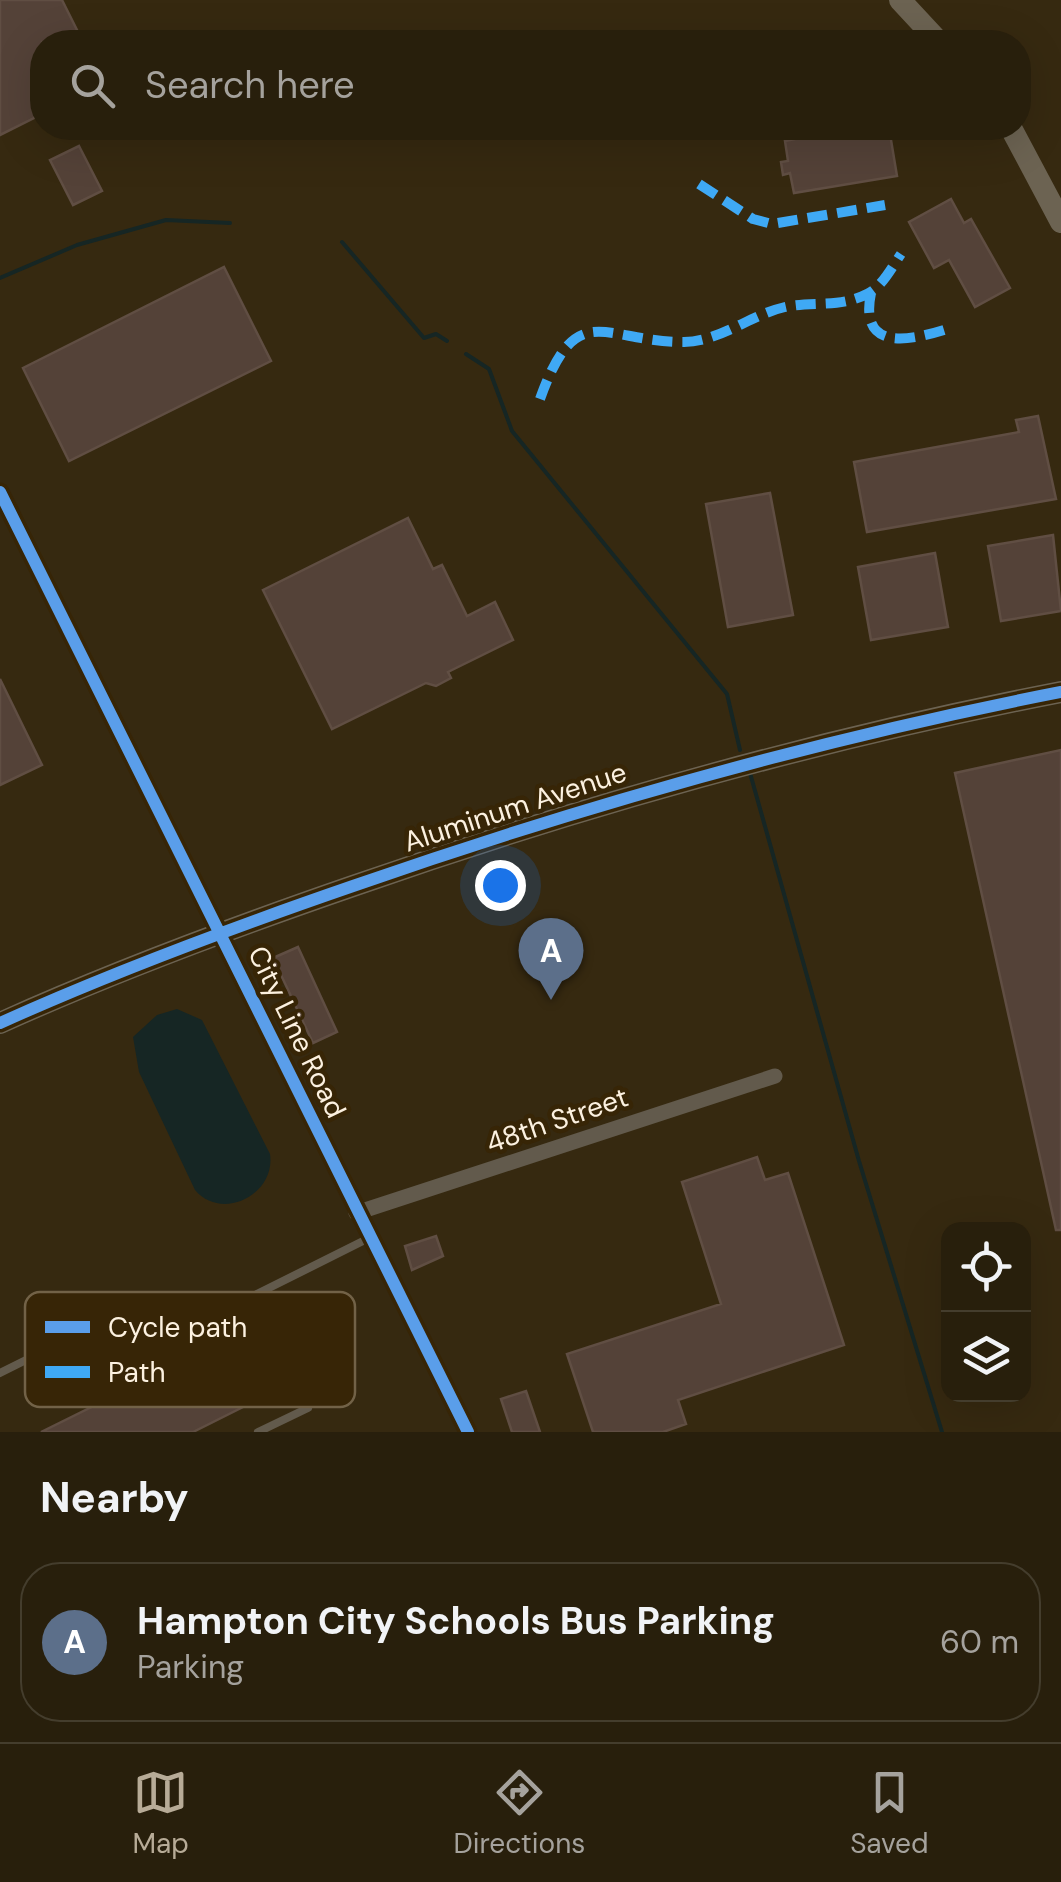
<!DOCTYPE html>
<style>
body{margin:0;font-family:"DM Sans",sans-serif;background:#302715;color:#f1f3f6}
.controls{position:absolute;right:30px;bottom:30px;display:grid;overflow:hidden;border-radius:20px;box-shadow:0 10px 40px #0002}
.controls button{width:90px;height:90px;display:grid;place-items:center;padding:0;border:0;border-bottom:2px solid #443d2d;background:#281f0c;color:#f1f3f6;font:50px sans-serif}
.you{position:absolute;left:500px;top:885px;width:35px;height:35px;margin:-25px;border:8px solid #fff;border-radius:50%;background:#1a73e8;box-shadow:0 0 0 15px #1a73e833}
.badge{display:grid;place-items:center;width:65px;height:65px;border-radius:50%;background:#b7ab97;color:#fff;font-size:32px;font-weight:700}
.pin{position:absolute;translate:-50% -82px;filter:drop-shadow(0 2px 5px #0008)}
.pin::after{content:'';position:absolute;top:52px;width:35px;height:30px;background:inherit;clip-path:polygon(0 0,100% 0,50% 100%)}
.list{margin:0;padding:0;list-style:none}
h2{display:flex;justify-content:space-between;align-items:center;height:130px;margin:0;padding:0 40px;font-size:42px}
h2 small{font-size:32px;font-weight:400;color:#a5a29d}
.list li{display:grid;grid-template-columns:65px 1fr auto;gap:30px;align-items:center;box-sizing:border-box;height:160px;margin:0 20px 20px;padding:0 20px;border:2px solid #443d2d;border-radius:40px}
.list b{display:block;font-size:38px;white-space:nowrap}
.list p{margin:0;font-size:32px;white-space:nowrap;color:#a5a29d}
.list em{font-size:32px;font-style:normal;color:#a5a29d}
.icon{flex:none;width:55px;height:55px;fill:none;stroke:currentColor;stroke-width:2;stroke-linecap:round;stroke-linejoin:round}
.map{position:relative;flex:none;width:1061px;height:1432px;overflow:hidden}
.search{position:absolute;background:#281f0c;box-shadow:0 10px 40px #0002;left:30px;right:30px;top:30px;height:110px;display:flex;align-items:center;gap:25px;box-sizing:border-box;padding:0 35px;border-radius:40px;color:#a5a29d;font-size:38px}
.sheet{height:310px;background:#281f0c}
nav{display:flex;justify-content:space-around;align-items:center;box-sizing:border-box;height:140px;border-top:2px solid #443d2d;background:#281f0c;font-size:28px;color:#a5a29d}
nav a{display:grid;justify-items:center;gap:5px}
nav .on{color:#b7ab97}
.map>svg:first-child{display:block}
.water{fill:#162624}
.lines{fill:none;stroke-linecap:round;stroke-linejoin:round}
.stream{stroke:#162624;stroke-width:4}
.building{fill:#544238;stroke:#604e43;stroke-width:2.5}
.lane{stroke:#625a4c;stroke-width:8}
.street{stroke:#625a4c;stroke-width:15}
.secondary{stroke:#6c6352;stroke-width:22}
.quiet{stroke:#3fa9f5;stroke-width:10;stroke-dasharray:20 10;stroke-linecap:butt}
.cycleway-casing{stroke:#372506;stroke-width:19}
.cycleway{stroke:#5a9eea;stroke-width:12}
.labels{text-anchor:middle;dominant-baseline:central;stroke-width:9;stroke-linejoin:round;paint-order:stroke}
.street-label{font-size:28px;fill:#fcf1e0;stroke:#372506}
.key{fill:#372506;stroke:#726247;stroke-width:2.5}
.key-label{font-size:28px;fill:#fcf1e0}
</style>
<div class="map">
<svg width="1061" height="1432" viewBox="0 0 1061 1432">
<rect width="100%" height="100%" fill="#362910"/>
<path class="water" d="M177,1009L202,1020L270,1154C276,1194 222,1222 195,1190L139,1072L133,1037L157,1015Z"/>
<g class="lines">
<path class="stream" d="M342,242L424,338L436,334L447,341
M0,278L77,245L166,220L230,223
M466,354L489,369L512,431L727,694L740,750
M750,773L859,1161L942,1432"/>
</g>
<path class="building" d="M0,0H62L83,42H42V114L0,135Z
M850,128H889L897,176L794,193L790,173L783,175L781,162L788,161L785,141Z
M79,146L102,191L73,205L50,160Z
M951,199L964,223L971,219L1010,288L975,307L949,260L934,268L909,222Z
M224,267L271,361L69,461L23,368Z
M1038,416L1056,499L867,532L854,462L1019,432L1016,420Z
M770,493L793,615L728,627L706,504Z
M408,518L433,569L442,565L467,616L495,602L513,640L448,672L451,678L436,686L426,683L332,729L263,590Z
M1053,535L1061,611L1001,621L988,546Z
M935,553L948,627L871,640L858,567Z
M0,679L42,765L0,785Z
M1061,750V1230H1056L955,773Z
M298,947L337,1032L313,1043L273,958Z
M757,1157L765,1180L788,1173L844,1345L678,1400L686,1424L663,1432H593L567,1354L721,1304L682,1182Z
M436,1236L443,1256L412,1270L405,1246Z
M219,1344L249,1404L193,1432H41Z
M526,1391L540,1432H512L501,1399Z"/>
<g class="lines">
<path class="lane" d="M253,1296L369,1238
M0,1373L44,1351L132,1354L253,1296L308,1408L258,1432"/>
<path class="street" d="M0,492L468,1432
M356,1213L775,1076"/>
<path class="secondary" d="M900,0L939,42
M1011,128L1061,222
M0,1023C115,971 234,927 353,886C585,805 819,739 1061,692"/>
<path class="quiet" d="M699,184L753,219L772,224L885,205
M871,293C859,351 908,341 944,330
M540,399C577,296 603,342 684,342C721,341 750,315 785,307C812,301 840,308 867,294C882,287 892,267 901,254"/>
<defs>
<path id="cycleway" d="M0,492L468,1432
M0,1023C115,971 234,927 353,886C585,805 819,739 1061,692"/>
</defs>
<use href="#cycleway" class="cycleway-casing"/>
<use href="#cycleway" class="cycleway"/>
</g>
<g class="labels">
<g class="street-label">
<text transform="translate(515 807) rotate(-18)">Aluminum Avenue</text>
<text transform="translate(297 1032) rotate(64)">City Line Road</text>
<text transform="translate(557 1120) rotate(-19)">48th Street</text>
</g>
</g>
<rect x="25" y="1292" width="330" height="115" rx="15" class="key"/>
<rect x="45" y="1321" width="45" height="12" fill="#5a9eea"/>
<rect x="45" y="1366" width="45" height="12" fill="#3fa9f5"/>
<g class="key-label">
<text x="108" y="1337">Cycle path</text>
<text x="108" y="1382">Path</text>
</g>
</svg>
<div class="controls">
<button><svg class="icon" aria-label="locate" viewBox="0 0 24 24"><circle cx="12" cy="12" r="6"/><path d="M12 2v4M12 18v4M2 12h4M18 12h4"/></svg></button>
<button><svg class="icon" aria-label="layers" viewBox="0 0 24 24"><path d="M12 4l9 5-9 5-9-5zM3 14l9 5 9-5"/></svg></button>
</div>
<div class="you"></div>
<div class="pin badge" style="left:551px;top:1000px;background:#5c6f8a">A</div>
<div class="search"><svg class="icon" aria-label="search" viewBox="0 0 24 24"><circle cx="10" cy="10" r="6"/><path d="M15 15l6 6"/></svg>Search here</div>
</div>
<section class="sheet">
<h2>Nearby<small></small></h2>
<ul class="list">
<li><span class="badge" style="background:#5c6f8a">A</span><div><b>Hampton City Schools Bus Parking</b><p>Parking</p></div><em>60 m</em></li>
</ul>
</section>
<nav>
<a class="on"><svg class="icon" aria-label="map" viewBox="0 0 24 24"><path d="M3 6l6-2 6 2 6-2v14l-6 2-6-2-6 2zM9 4v14M15 6v14"/></svg>Map</a>
<a><svg class="icon" aria-label="directions" viewBox="0 0 24 24"><path d="M12 3l9 9-9 9-9-9zM9 14v-3h6M13 9l2 2-2 2"/></svg>Directions</a>
<a><svg class="icon" aria-label="saved" viewBox="0 0 24 24"><path d="M7 4h10v16l-5-4-5 4z"/></svg>Saved</a>
</nav>
